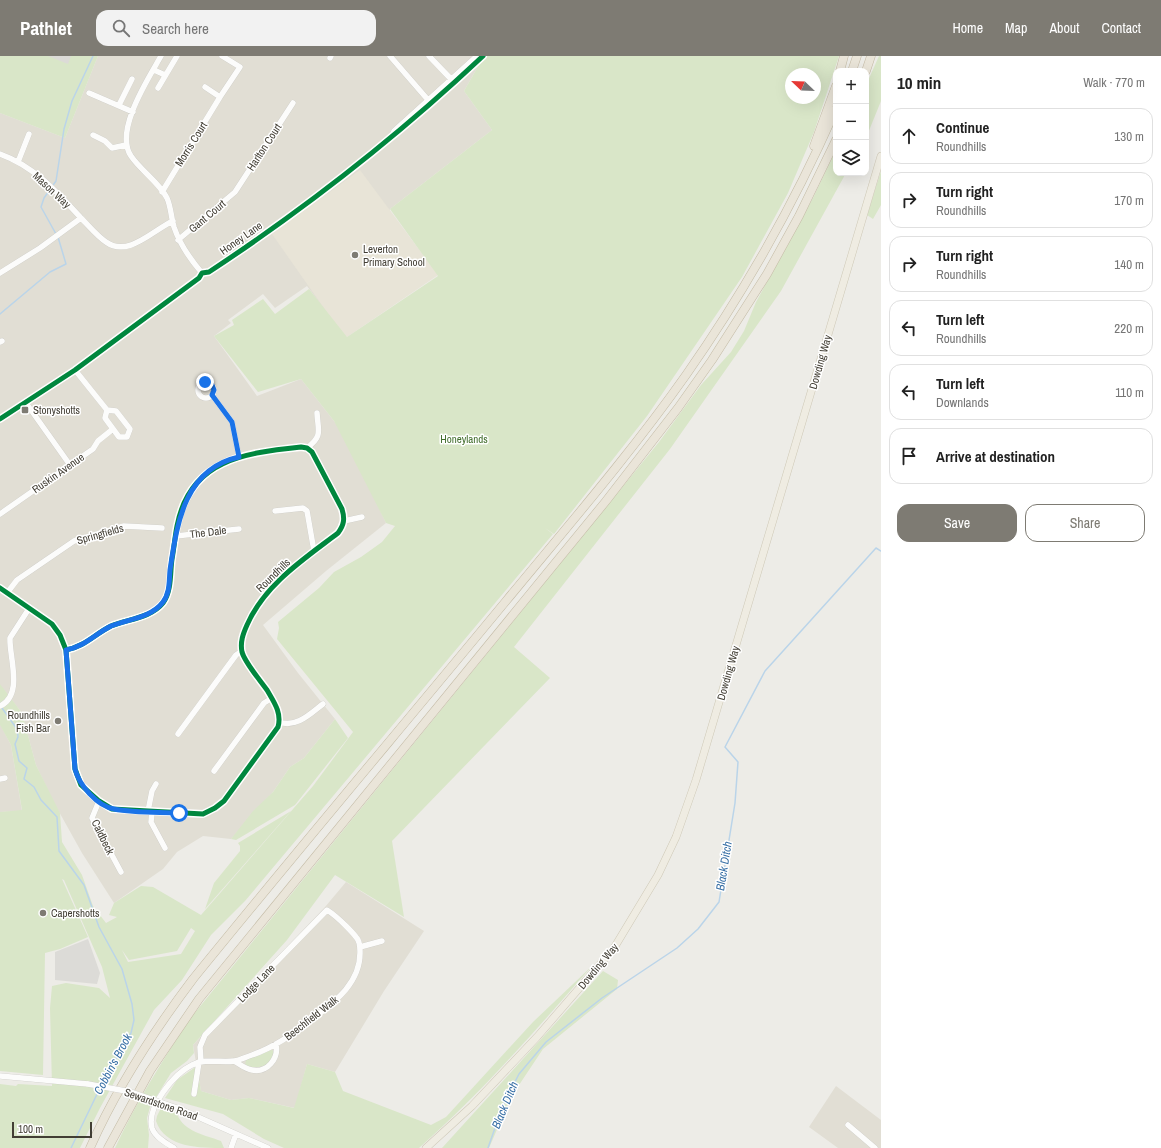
<!DOCTYPE html>
<meta charset="utf-8">
<style>
body{margin:0;font-family:"Archivo Narrow",sans-serif;background:#f2f2f2;color:#222}
.controls{position:absolute;right:12px;top:12px;display:grid;overflow:hidden;border-radius:8px;box-shadow:0 4px 16px #0002}
.controls button{width:36px;height:36px;display:grid;place-items:center;padding:0;border:0;border-bottom:1px solid #e0e0e0;background:#fff;color:#222;font:20px sans-serif}
.compass{position:absolute;left:785px;top:12px;width:36px;height:36px;border-radius:50%;background:#fff;box-shadow:0 4px 16px #0002;rotate:293deg}
.scale{position:absolute;left:12px;bottom:10px;width:80px;box-sizing:border-box;padding-left:4px;border:2px solid #423e34;border-top:0;font-size:11px;line-height:14px;white-space:nowrap;color:#423e34;-webkit-text-stroke:3px #fff;paint-order:stroke}
.stop{position:absolute;width:12px;height:12px;margin:-9px;border:3px solid #1a73e8;border-radius:50%;background:#fff}
.stop.end{background:#1a73e8;border-color:#fff;box-shadow:0 1px 4px #0008}
.list{margin:0;padding:0;list-style:none}
h2{display:flex;justify-content:space-between;align-items:center;height:52px;margin:0;padding:0 16px;font-size:17px}
h2 small{font-size:13px;font-weight:400;color:#767676}
.list li{display:grid;grid-template-columns:26px 1fr auto;gap:12px;align-items:center;box-sizing:border-box;height:56px;margin:0 8px 8px;padding:0 8px;border:1px solid #e0e0e0;border-radius:12px}
.list b{display:block;font-size:15px;white-space:nowrap}
.list p{margin:0;font-size:13px;white-space:nowrap;color:#767676}
.list em{font-size:13px;font-style:normal;color:#767676}
.actions{display:flex;gap:8px;padding:12px 16px}
.actions a{flex:1;padding:9px 0;border:1px solid #7e7b73;border-radius:12px;text-align:center;font-size:14px;color:#7e7b73}
.actions .main{background:#7e7b73;color:#fff}
.icon{flex:none;width:22px;height:22px;fill:none;stroke:currentColor;stroke-width:2;stroke-linecap:round;stroke-linejoin:round}
.map{position:relative;flex:none;width:881px;height:1092px;overflow:hidden}
header{display:flex;align-items:center;gap:24px;box-sizing:border-box;height:56px;padding:0 20px;background:#7e7b73;color:#fff}
header strong{font-size:19px}
nav{display:flex;gap:22px;margin-inline-start:auto;font-size:14px}
.search{width:280px;height:36px;background:#f2f2f2;display:flex;align-items:center;gap:10px;box-sizing:border-box;padding:0 14px;border-radius:12px;color:#767676;font-size:15px}
main{display:flex}
aside{flex:1;background:#fff}
.map>svg:first-child{display:block}
.residential{fill:#e1ded4}
.education{fill:#e8e4d7}
.green{fill:#d9e6c8;fill-rule:evenodd}
.parking{fill:#dcdbd7}
.lines{fill:none;stroke-linecap:round;stroke-linejoin:round}
.stream{stroke:#bad4e9;stroke-width:1.5}
.minor-casing{stroke:#c9c8c3;stroke-width:6}
.major-casing{stroke:#cec8b6;stroke-width:8}
.highway-casing{stroke:#c3baa4;stroke-width:9}
.minor{stroke:#fcfcfb;stroke-width:5.5}
.major{stroke:#efece2;stroke-width:7}
.highway{stroke:#eae5d9;stroke-width:8}
.minor-bridge-casing{stroke:#c9c8c3;stroke-width:6;stroke-linecap:butt}
.minor-bridge{stroke:#fcfcfb;stroke-width:5.5}
.cycleway-casing{stroke:#fff;stroke-width:8}
.cycleway{stroke:#00873e;stroke-width:5}
.route{stroke:#1a73e8;stroke-width:5}
.poi-dot{fill:#7e7b73;stroke:#fff;stroke-width:1.5}
.labels{text-anchor:middle;dominant-baseline:central;stroke-width:3;stroke-linejoin:round;paint-order:stroke}
.street-label{font-size:11px;fill:#423e34;stroke:#fff}
.poi-label{font-size:11px;fill:#423e34;stroke:#fff;text-anchor:start}
.park-label{font-size:11px;fill:#426e2d;stroke:#fff}
.water-label{font-size:12px;font-style:italic;fill:#376fa5;stroke:#fff}
</style>
<header>
<strong>Pathlet</strong>
<div class="search"><svg class="icon" aria-label="search" viewBox="0 0 24 24"><circle cx="10" cy="10" r="6"/><path d="M15 15l6 6"/></svg>Search here</div>
<nav><a>Home</a><a>Map</a><a>About</a><a>Contact</a></nav>
</header>
<main>
<div class="map">
<svg width="881" height="1092" viewBox="0 0 881 1092">
<rect width="100%" height="100%" fill="#edece7"/>
<path class="residential" d="M98,0H484L464,35L492,74L390,153L340,275L307,230L275,252L263,238L228,264L231,267L214,280L257,340L301,323L341,374L365,422L386,467L326,515L263,569L298,617L335,663L304,702L290,711L273,736L231,783L203,780L177,796L163,813L114,847L82,797L53,745L36,709L22,657L0,629V57L65,82Z
M0,668L11,689L22,755L0,756Z
M346,826L424,875L384,935L335,1016L307,1008L295,1052L249,1042L231,1044L201,1035L193,989L325,851Z
M836,1030L881,1064V1092H838L809,1071Z"/>
<path class="education" d="M360,114L438,219L347,281L340,275L272,178Z"/>
<path class="green" d="M0,0H98L65,82L0,57Z
M484,0H839L814,76L788,137L742,221L647,360L554,478L545,472L553,478L245,845L211,879L182,924L154,954L100,1052L80,1092H0V1028L16,1030L18,1028L52,1030L50,952L52,930L66,927L99,932L110,942L102,911L64,824L62,823L88,881L60,893L45,897L43,1019L0,1015V756L22,754L11,689L0,669V628L22,657L36,709L60,757L62,786L82,819L93,850L106,867L117,861L109,859L114,847L141,830L153,831L201,859L313,730L353,676L277,583L279,572L278,566L319,532L334,516L361,501L382,486L395,470L386,467L334,365L301,323L258,336L214,280L234,269L232,264L263,243L275,258L309,233L347,281L438,220L390,153L492,74L464,35ZM791,18H815V42H791ZM191,872L195,875L181,898L128,906L122,894L129,904L177,895Z
M879,0H881V45L866,82V29Z
M836,94V117H846L781,235L670,393L514,591L550,622L392,785L404,861L335,819L287,884L193,989L194,997L187,1005L171,1017L150,1051L147,1062L149,1079L148,1092H115C136,1047 162,1005 189,964L659,386L701,329L731,296L744,275L756,246L813,142Z
M881,115V149L873,163L867,159Z
M335,663L348,682L295,749L236,784L231,783L253,755L273,736L290,711L304,702Z
M291,755L205,853L214,827L240,795V790L238,787Z
M592,910C537,973 481,1037 419,1092H284L264,1083L223,1058L165,1042L177,1024L197,1010L201,1035L231,1044L249,1042L294,1052L307,1008L335,1016L343,1035L431,1069L446,1061L533,966Z
M603,915L618,924L617,933L543,993L511,1041L489,1092H442Z
M271,994L274,995C276,1011 255,1014 245,1009L246,1004Z
M161,1052L177,1058C184,1076 205,1079 221,1085L224,1092C200,1092 165,1092 156,1065L157,1060Z"/>
<path class="parking" d="M48,0H71L68,8Z
M88,883L100,917L97,928L55,924V896Z"/>
<g class="lines">
<path class="stream" d="M56,178L41,151L44,142L56,125L64,73L72,45L93,0
M0,258L50,216L66,208L58,181
M2,652L17,673L18,681L15,688L19,705L27,712L24,723L34,731L41,744L57,761L59,795L84,829L99,871L122,913L132,948L134,964L131,977L101,1028
M71,1092L100,1032
M488,1092L503,1049L519,1018L546,986L602,942L677,892L698,873L719,846L735,747L738,706L725,691L765,615L876,492L881,495"/>
<defs>
<path id="minor" d="M161,0C148,23 114,75 131,100C141,115 159,126 167,142C171,151 171,161 174,171C180,189 190,203 202,217
M390,0L429,45
M429,0L450,22
M330,2L331,0
M154,14L165,19
M158,32L177,0
M89,37L133,56
M220,41L240,11L222,0
M119,49L132,23
M93,79L105,85L112,92L126,89
M393,79L394,75L477,0
M0,98C34,110 57,136 81,162
M18,106L29,78
M162,136L220,41L205,31
M178,184L235,136L293,47
M0,217L40,192L81,162C89,170 97,180 106,186C128,202 153,174 173,165
M0,286L2,285
M75,314L107,354L116,355L130,373L127,381H119L105,362L107,354
M198 334a8 8 0 1 1 16 0a8 8 0 1 1-16 0Z
M212,339L232,366L239,401
M26,347L70,409
M0,363L75,314L199,222L202,217L209,216C306,152 398,80 483,0
M307,392C323,380 318,375 317,357
M275,455L303,452L307,455L314,495
M0,458L93,393L98,385L113,373
M344,465L362,461
M176,480L239,473
M0,532L52,568L60,579L66,594L75,713L81,729L99,745L112,753L203,758L215,752L224,745L278,671C282,657 274,646 267,634C260,624 245,607 242,596C240,586 243,578 247,569C265,528 304,503 338,477C344,469 345,463 342,453L312,396L307,392L301,391C245,397 190,403 177,470C175,480 174,492 172,503C170,516 172,535 163,547C151,562 128,563 111,570C95,578 84,591 66,594
M7,537L17,524L74,485L124,470L162,472
M0,650C24,639 9,601 10,582L30,551
M279,666C297,672 310,658 323,648
M178,678L236,599L242,595
M214,715L264,647L272,642
M0,723L5,722
M99,745L92,762L121,816
M148,755L152,735L156,728
M152,756L151,766L165,792
M360,891L382,885
M234,1005C240,1008 245,1013 252,1014C267,1017 279,1003 276,988
M0,1020L88,1028
M194,1038L199,1006
M180,1053L268,1092
M848,1069L875,1092
M174,1092C166,1087 155,1081 152,1072C146,1051 175,1017 192,1009C205,1002 221,1007 234,1005C240,1004 246,1001 252,999C275,991 295,977 314,962C336,945 361,926 360,895C360,891 359,884 356,881C353,877 349,873 346,870C340,864 335,859 327,854L205,979L200,991L201,1006
M231,1092L236,1078"/>
<path id="major" d="M426,1092L472,1050L537,981L614,892L658,819L676,781L696,724L881,100"/>
<path id="highway" d="M840,15L844,0
M852,15L857,0
M866,15L871,0
M814,90L836,30
M90,1092C117,1031 153,976 193,923C296,796 402,671 506,545C567,471 631,397 686,319C745,235 795,146 836,53
M108,1092L150,1015L199,943L606,445L678,352L712,304L767,218L799,160L836,84"/>
</defs>
<use href="#minor" class="minor-casing"/>
<use href="#major" class="major-casing"/>
<use href="#highway" class="highway-casing"/>
<use href="#minor" class="minor"/>
<use href="#major" class="major"/>
<use href="#highway" class="highway"/>
<defs>
<path id="minor-bridge" d="M88,1028L131,1036L180,1053"/>
</defs>
<use href="#minor-bridge" class="minor-bridge-casing"/>
<use href="#minor-bridge" class="minor-bridge"/>
<defs>
<path id="cycleway" d="M0,363L75,314L199,222L202,217L209,216C306,152 398,80 483,0
M0,532L52,568L60,579L66,594L75,713L81,729L99,745L112,753L203,758L215,752L224,745L278,671C282,657 274,646 267,634C260,624 245,607 242,596C240,586 243,578 247,569C265,528 304,503 338,477C344,469 345,463 342,453L312,396L307,392L301,391C245,397 190,403 177,470C175,480 174,492 172,503C170,516 172,535 163,547C151,562 128,563 111,570C95,578 84,591 66,594"/>
</defs>
<use href="#cycleway" class="cycleway-casing"/>
<use href="#cycleway" class="cycleway"/>
</g>
<g class="lines">
<path class="route" d="M179,757C158,756 134,757 114,753C97,750 79,729 75,713L66,594C84,591 95,578 111,570C128,563 151,562 163,546C170,537 169,525 170,514C177,468 184,413 239,401L232,366L212,339L214,334L212,329L205,326"/>
</g>
<g class="poi-dot">
<circle cx="355" cy="199" r="4"/>
<rect x="21" y="350" width="8" height="8" rx="2"/>
<circle cx="58" cy="665" r="4"/>
<circle cx="43" cy="857" r="4"/>
</g>
<g class="labels">
<g class="street-label">
<text transform="translate(191 88) rotate(-58)">Morris Court</text>
<text transform="translate(264 91) rotate(-57)">Harlton Court</text>
<text transform="translate(52 134) rotate(43)">Mason Way</text>
<text transform="translate(207 160) rotate(-40)">Gant Court</text>
<text transform="translate(241 182) rotate(-35)">Honey Lane</text>
<text transform="translate(820 306) rotate(-74)">Dowding Way</text>
<text transform="translate(58 417) rotate(-35)">Ruskin Avenue</text>
<text transform="translate(208 476) rotate(-7)">The Dale</text>
<text transform="translate(100 478) rotate(-16)">Springfields</text>
<text transform="translate(273 519) rotate(-44)">Roundhills</text>
<text transform="translate(728 617) rotate(-74)">Dowding Way</text>
<text transform="translate(103 781) rotate(64)">Caldbeck</text>
<text transform="translate(598 910) rotate(-50)">Dowding Way</text>
<text transform="translate(256 927) rotate(-46)">Lodge Lane</text>
<text transform="translate(311 962) rotate(-38)">Beechfield Walk</text>
<text transform="translate(161 1048) rotate(19)">Sewardstone Road</text>
</g>
<g class="poi-label">
<text x="363" y="193">Leverton<tspan x="363" dy="13">Primary School</tspan></text>
<text x="33" y="354">Stonyshotts</text>
<text x="50" y="659" text-anchor="end">Roundhills<tspan x="50" dy="13">Fish Bar</tspan></text>
<text x="51" y="857">Capershotts</text>
</g>
<g class="park-label">
<text x="464" y="383">Honeylands</text>
</g>
<g class="water-label">
<text transform="translate(724 810) rotate(-81)">Black Ditch</text>
<text transform="translate(113 1008) rotate(-62)">Cobbin's Brook</text>
<text transform="translate(505 1049) rotate(-67)">Black Ditch</text>
</g>
</g>
</svg>
<div class="controls">
<button>+</button>
<button>−</button>
<button><svg class="icon" aria-label="layers" viewBox="0 0 24 24"><path d="M12 4l9 5-9 5-9-5zM3 14l9 5 9-5"/></svg></button>
</div>
<svg class="compass" viewBox="-18 -18 36 36"><path d="M0-13l5 13h-10z" fill="#e53935"/><path d="M0 13l5-13h-10z" fill="#767676"/></svg>
<div class="scale">100 m</div>
<div class="stop" style="left:179px;top:757px"></div>
<div class="stop end" style="left:205px;top:326px"></div>
</div>
<aside>
<h2>10 min<small>Walk · 770 m</small></h2>
<ul class="list">
<li><svg class="icon" aria-label="ahead" viewBox="0 0 24 24"><path d="M12 20V5M6 11l6-6 6 6"/></svg><div><b>Continue</b><p>Roundhills</p></div><em>130 m</em></li>
<li><svg class="icon" aria-label="right" viewBox="0 0 24 24"><path d="M7 20v-9h11M14 6l5 5-5 5"/></svg><div><b>Turn right</b><p>Roundhills</p></div><em>170 m</em></li>
<li><svg class="icon" aria-label="right" viewBox="0 0 24 24"><path d="M7 20v-9h11M14 6l5 5-5 5"/></svg><div><b>Turn right</b><p>Roundhills</p></div><em>140 m</em></li>
<li><svg class="icon" aria-label="left" viewBox="0 0 24 24"><path d="M17 20v-9H6M10 6l-5 5 5 5"/></svg><div><b>Turn left</b><p>Roundhills</p></div><em>220 m</em></li>
<li><svg class="icon" aria-label="left" viewBox="0 0 24 24"><path d="M17 20v-9H6M10 6l-5 5 5 5"/></svg><div><b>Turn left</b><p>Downlands</p></div><em>110 m</em></li>
<li><svg class="icon" aria-label="arrive" viewBox="0 0 24 24"><path d="M6 21V4h12l-3 4 3 4H6"/></svg><div><b>Arrive at destination</b></div></li>
</ul>
<div class="actions"><a class="main">Save</a><a>Share</a></div>
</aside>
</main>
